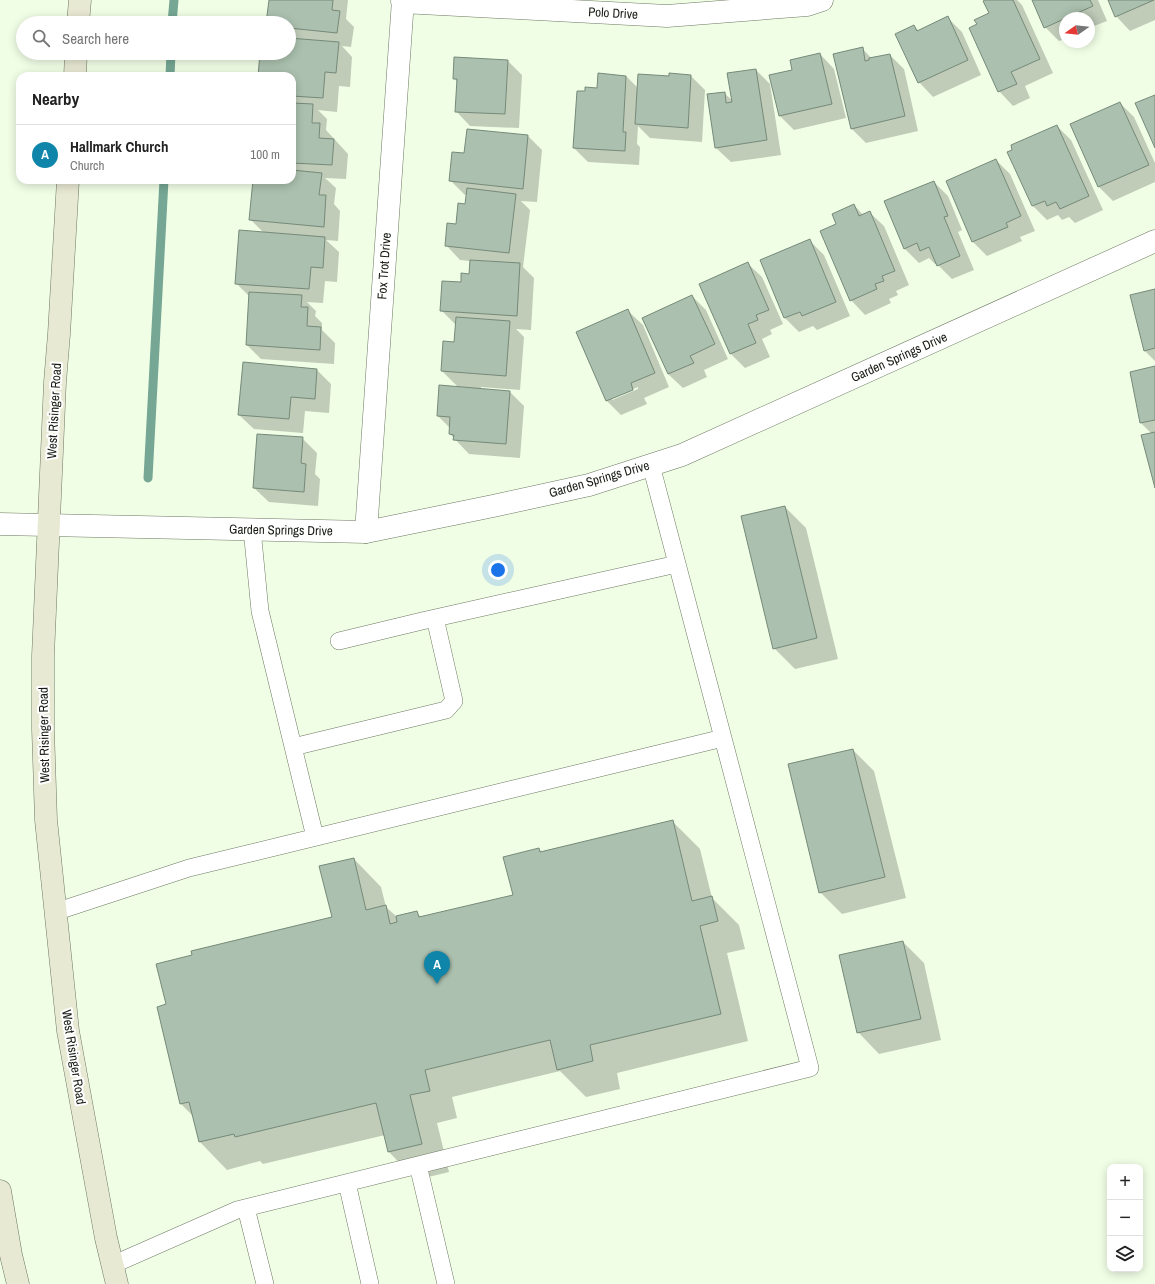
<!DOCTYPE html>
<meta charset="utf-8">
<style>
body{margin:0;font-family:"Archivo Narrow",sans-serif;background:#f2f2f2;color:#222}
.controls{position:absolute;right:12px;bottom:12px;display:grid;overflow:hidden;border-radius:8px;box-shadow:0 2px 10px #0003}
.controls button{width:36px;height:36px;display:grid;place-items:center;padding:0;border:0;border-bottom:1px solid #e0e0e0;background:#fff;color:#222;font:20px sans-serif}
.compass{position:absolute;left:1059px;top:12px;width:36px;height:36px;border-radius:50%;background:#fff;box-shadow:0 2px 10px #0003;rotate:256deg}
.you{position:absolute;left:498px;top:570px;width:14px;height:14px;margin:-10px;border:3px solid #fff;border-radius:50%;background:#1a73e8;box-shadow:0 0 0 6px #1a73e833}
.badge{display:grid;place-items:center;width:26px;height:26px;border-radius:50%;background:#0f85aa;color:#fff;font-size:13px;font-weight:700}
.pin{position:absolute;translate:-50% -33px;filter:drop-shadow(0 1px 2px #0008)}
.pin::after{content:'';position:absolute;top:21px;width:14px;height:12px;background:inherit;clip-path:polygon(0 0,100% 0,50% 100%)}
.list{margin:0;padding:0;list-style:none}
h2{display:flex;justify-content:space-between;align-items:center;height:52px;margin:0;padding:0 16px;font-size:17px}
h2 small{font-size:13px;font-weight:400;color:#767676}
.list li{display:grid;grid-template-columns:26px 1fr auto;gap:12px;align-items:center;box-sizing:border-box;height:60px;padding:0 16px;border-top:1px solid #e0e0e0}
.list b{display:block;font-size:15px;white-space:nowrap}
.list p{margin:0;font-size:13px;white-space:nowrap;color:#767676}
.list em{font-size:13px;font-style:normal;color:#767676}
.icon{flex:none;width:22px;height:22px;fill:none;stroke:currentColor;stroke-width:2;stroke-linecap:round;stroke-linejoin:round}
.map{position:relative;flex:none;width:1155px;height:1284px;overflow:hidden}
.search{position:absolute;background:#fff;box-shadow:0 2px 10px #0003;left:16px;top:16px;width:280px;height:44px;display:flex;align-items:center;gap:10px;box-sizing:border-box;padding:0 14px;border-radius:22px;color:#767676;font-size:15px}
.panel{position:absolute;background:#fff;box-shadow:0 2px 10px #0003;left:16px;top:72px;width:280px;height:112px;border-radius:12px}
.map>svg:first-child{display:block}
.shadow{fill:#0003;fill-rule:evenodd}
.lines{fill:none;stroke-linecap:round;stroke-linejoin:round}
.stream{stroke:#75a794;stroke-width:9}
.building{fill:#abc0ae;stroke:#768a79}
.service-casing{stroke:#6d7863;stroke-width:18}
.minor-casing{stroke:#6d7863;stroke-width:23}
.tertiary-casing{stroke:#6d7863;stroke-width:23}
.secondary-casing{stroke:#6d7863;stroke-width:23}
.service{stroke:#fff;stroke-width:17}
.minor{stroke:#fff;stroke-width:22}
.tertiary{stroke:#fff;stroke-width:22}
.secondary{stroke:#e8e9d3;stroke-width:22}
.labels{text-anchor:middle;dominant-baseline:central;stroke-width:4;stroke-linejoin:round;paint-order:stroke}
.street-label{font-size:13px;fill:#181c14;stroke:#fff}
</style>
<div class="map">
<svg width="1155" height="1284" viewBox="0 0 1155 1284">
<rect width="100%" height="100%" fill="#f1fee6"/>
<path class="shadow" d="M270,0H348L346,19L354,27L351,47L342,46L352,57L350,87L339,86L337,112L318,110L327,119L326,130L348,154L346,179L325,178L336,188L334,204L340,211L338,241L326,240L339,252L337,282L325,281L323,303L307,302L316,311L315,316L322,323V330L335,343L334,364L261,359L247,345L250,297L236,283L264,233L250,219L254,180H292V76H259L261,53H289V23H268Z
M988,0H1017L1022,5L1053,73L1025,86L1030,98L1013,106L999,91L978,25L990,13Z
M1033,0H1098L1107,21L1089,28V18H1065V39L1059,41L1045,27Z
M1109,0H1155V20L1130,31L1116,16Z
M948,18L962,32L981,75L933,97L919,82L914,26L919,31Z
M862,48L872,59L890,55L904,69L918,131L866,143L852,129Z
M820,54L834,69L846,118L794,130L780,116L770,76L794,70Z
M508,61L522,75L519,128L470,126L456,111L457,82L454,78Z
M756,70L770,84L781,155L731,162L716,148L708,95L724,93L733,101Z
M626,76L638,88L670,78L691,76L705,90L702,142L650,138L638,126L637,144L640,147L639,165L588,162L574,148L586,92L598,89Z
M1120,103L1134,117L1155,163V182L1113,201L1099,187L1072,125Z
M1057,126L1071,140L1103,210L1075,223L1069,217L1062,220L1058,215L1047,220L1033,206L1009,153Z
M528,136L542,150L537,202L521,201L530,210L523,267L534,278L531,330L516,329L524,337L520,390L481,387V389L510,392L524,406L520,458L469,454L450,434V428L438,416L458,387L442,371L444,342L455,343L456,325L441,310L462,283L470,275V261L460,260L446,245L466,205L467,195H465L450,180L465,154Z
M996,160L1010,174L1035,231L1020,237L1022,241L987,256L973,242L947,181Z
M934,182L948,196L962,230L958,232L974,270L952,279L937,264H935L929,258L919,263L904,248Z
M854,205L863,215L869,212L884,226L909,285L896,291L898,295L889,299L891,303L865,315L851,300L837,224Z
M810,241L824,255L850,316L817,330L813,326L799,332L785,318Z
M747,263L762,277L783,324L770,330L772,334L762,339L770,357L745,368L731,354L700,284Z
M1155,290V361L1145,351Z
M692,296L706,310L728,359L704,370L707,377L683,388L668,374L643,318Z
M628,311L643,325L669,387L644,398L647,404L621,415L607,401L577,332ZM638,387V389L612,400V398Z
M243,363L317,370L331,384L329,413L305,411L303,433L254,429L239,415Z
M1155,367V485L1152,434L1141,423Z
M302,438L317,453L315,474L320,479L318,506L269,502L254,488Z
M785,507L806,528L838,659L795,669L774,648Z
M853,750L874,771L906,898L842,914L820,892Z
M672,821L700,849L712,898L739,925L745,949L727,953L748,1041L617,1073L620,1089L586,1097L560,1071L452,1097L457,1118L437,1123L449,1172L416,1180L389,1152L385,1135L263,1164L260,1161L227,1170L200,1142L193,1116L181,1104L167,1005L333,918L354,859L381,887L386,907L397,917L417,913L422,918L514,895L539,849L542,852Z
M903,942L924,963L941,1040L879,1054L858,1032Z"/>
<g class="lines">
<path class="stream" d="M172,23L174,0
M170,76L171,53
M148,478L164,180"/>
</g>
<path class="building" d="M269,0H333L332,10L340,11L337,33L289,28V23H266Z
M985,0H1013L1040,59L1011,72L1017,84L998,92L969,28L977,24L974,20L989,13L983,1Z
M1032,0H1090L1093,6L1044,28Z
M1108,0H1154L1115,17Z
M948,16L968,60L918,83L895,34L914,25L917,31Z
M289,38L339,42L336,73L325,72L323,98L292,96V76H258L260,53H289Z
M863,47L865,61L869,60V58L890,54L905,116L851,129L833,54Z
M820,53L832,104L779,116L769,75L792,70L790,60Z
M454,57L508,60L505,114L455,112L457,79H453Z
M756,69L767,140L715,148L707,94L725,92L726,103L732,102L727,73Z
M598,73L626,76L623,132H626L625,151L573,148L577,91H585V87L597,88Z
M669,73L691,75L688,128L635,124L638,74L669,76Z
M1155,95V148L1135,103Z
M1120,102L1149,165L1098,187L1070,124Z
M292,103L313,104L312,123H320L319,138L334,139L332,165L292,163Z
M1057,125L1089,196L1060,209L1056,202L1047,206L1045,201L1032,206L1007,152L1012,150L1011,145Z
M467,129L528,135L523,189L449,181L452,152L464,153Z
M996,159L1021,216L1006,223L1008,227L972,242L946,181Z
M292,170L322,173L319,195H326L324,227L249,220L253,180H292Z
M934,181L948,216L944,217L960,256L937,266L929,247L920,251L917,243L904,249L884,201Z
M467,188L516,194L509,253L445,246L447,223L456,224L458,203L465,204Z
M854,204L859,216L870,211L895,271L882,276L884,281L875,284L877,289L850,301L820,231L836,224L832,214Z
M239,230L325,237L323,268L311,267L309,289L235,284Z
M810,239L836,302L802,316L800,312L784,318L760,260Z
M470,260L520,263L517,316L440,311L442,281L461,282V273L469,274Z
M748,262L769,310L756,315L758,320L748,324L756,343L730,354L699,284Z
M1155,289V348L1144,351L1130,295Z
M249,292L302,295L301,307H308L307,326L321,327L320,350L246,345Z
M692,295L715,344L690,356L694,363L668,374L642,318Z
M628,309L655,373L631,383L633,390L606,401L576,332Z
M456,317L510,321L506,376L441,371L443,341L454,342Z
M243,362L317,369L315,399L291,397L289,419L238,415Z
M1155,366V420L1140,423L1130,372Z
M439,385L510,391L506,444L453,440L454,435L449,434L450,417L437,416Z
M1155,432V488L1141,435Z
M257,434L303,437L301,463L306,464L304,492L253,488Z
M785,506L817,638L773,649L741,516Z
M853,749L885,877L819,893L788,764Z
M673,820L692,901L712,896L718,921L700,926L721,1014L590,1045L593,1061L557,1070L550,1040L425,1070L430,1091L410,1095L422,1144L388,1152L376,1103L235,1137L234,1134L199,1142L189,1102L180,1104L157,1007L166,1004L156,964L192,955L191,951L332,917L319,866L354,858L366,910L386,905L390,924L397,922L396,916L417,911L419,917L513,895L503,857L539,848L540,852Z
M903,941L921,1019L857,1033L839,955Z"/>
<g class="lines">
<defs>
<path id="service" d="M252,529L260,611L315,837
M339,641L422,621L677,564
M293,747L446,710L454,701L435,618
M55,912L189,868L723,738
M418,1165L446,1284
M347,1183L370,1284
M246,1208L265,1284
M112,1265L237,1210L810,1068L651,465"/>
<path id="minor" d="M402,2L667,16L807,5L822,0
M366,532L403,0"/>
<path id="tertiary" d="M0,524L366,532L493,506L589,485L682,455L1155,241"/>
<path id="secondary" d="M78,23L80,0
M75,76L76,53
M68,180L59,334L55,382L43,656V729L46,820L68,1031L106,1238L117,1284
M0,1191L11,1255L18,1284"/>
</defs>
<use href="#service" class="service-casing"/>
<use href="#minor" class="minor-casing"/>
<use href="#tertiary" class="tertiary-casing"/>
<use href="#secondary" class="secondary-casing"/>
<use href="#service" class="service"/>
<use href="#minor" class="minor"/>
<use href="#tertiary" class="tertiary"/>
<use href="#secondary" class="secondary"/>
</g>
<g class="labels">
<g class="street-label">
<text transform="translate(613 13) rotate(3)">Polo Drive</text>
<text transform="translate(384 266) rotate(-86)">Fox Trot Drive</text>
<text transform="translate(899 357) rotate(-24)">Garden Springs Drive</text>
<text transform="translate(54 411) rotate(-87)">West Risinger Road</text>
<text transform="translate(599 479) rotate(-16)">Garden Springs Drive</text>
<text transform="translate(281 530) rotate(1)">Garden Springs Drive</text>
<text transform="translate(44 735) rotate(-91)">West Risinger Road</text>
<text transform="translate(74 1057) rotate(81)">West Risinger Road</text>
</g>
</g>
</svg>
<div class="controls">
<button>+</button>
<button>−</button>
<button><svg class="icon" aria-label="layers" viewBox="0 0 24 24"><path d="M12 4l9 5-9 5-9-5zM3 14l9 5 9-5"/></svg></button>
</div>
<svg class="compass" viewBox="-18 -18 36 36"><path d="M0-13l5 13h-10z" fill="#e53935"/><path d="M0 13l5-13h-10z" fill="#767676"/></svg>
<div class="you"></div>
<div class="pin badge" style="left:437px;top:984px">A</div>
<div class="search"><svg class="icon" aria-label="search" viewBox="0 0 24 24"><circle cx="10" cy="10" r="6"/><path d="M15 15l6 6"/></svg>Search here</div>
<section class="panel">
<h2>Nearby<small></small></h2>
<ul class="list">
<li><span class="badge">A</span><div><b>Hallmark Church</b><p>Church</p></div><em>100 m</em></li>
</ul>
</section>
</div>
